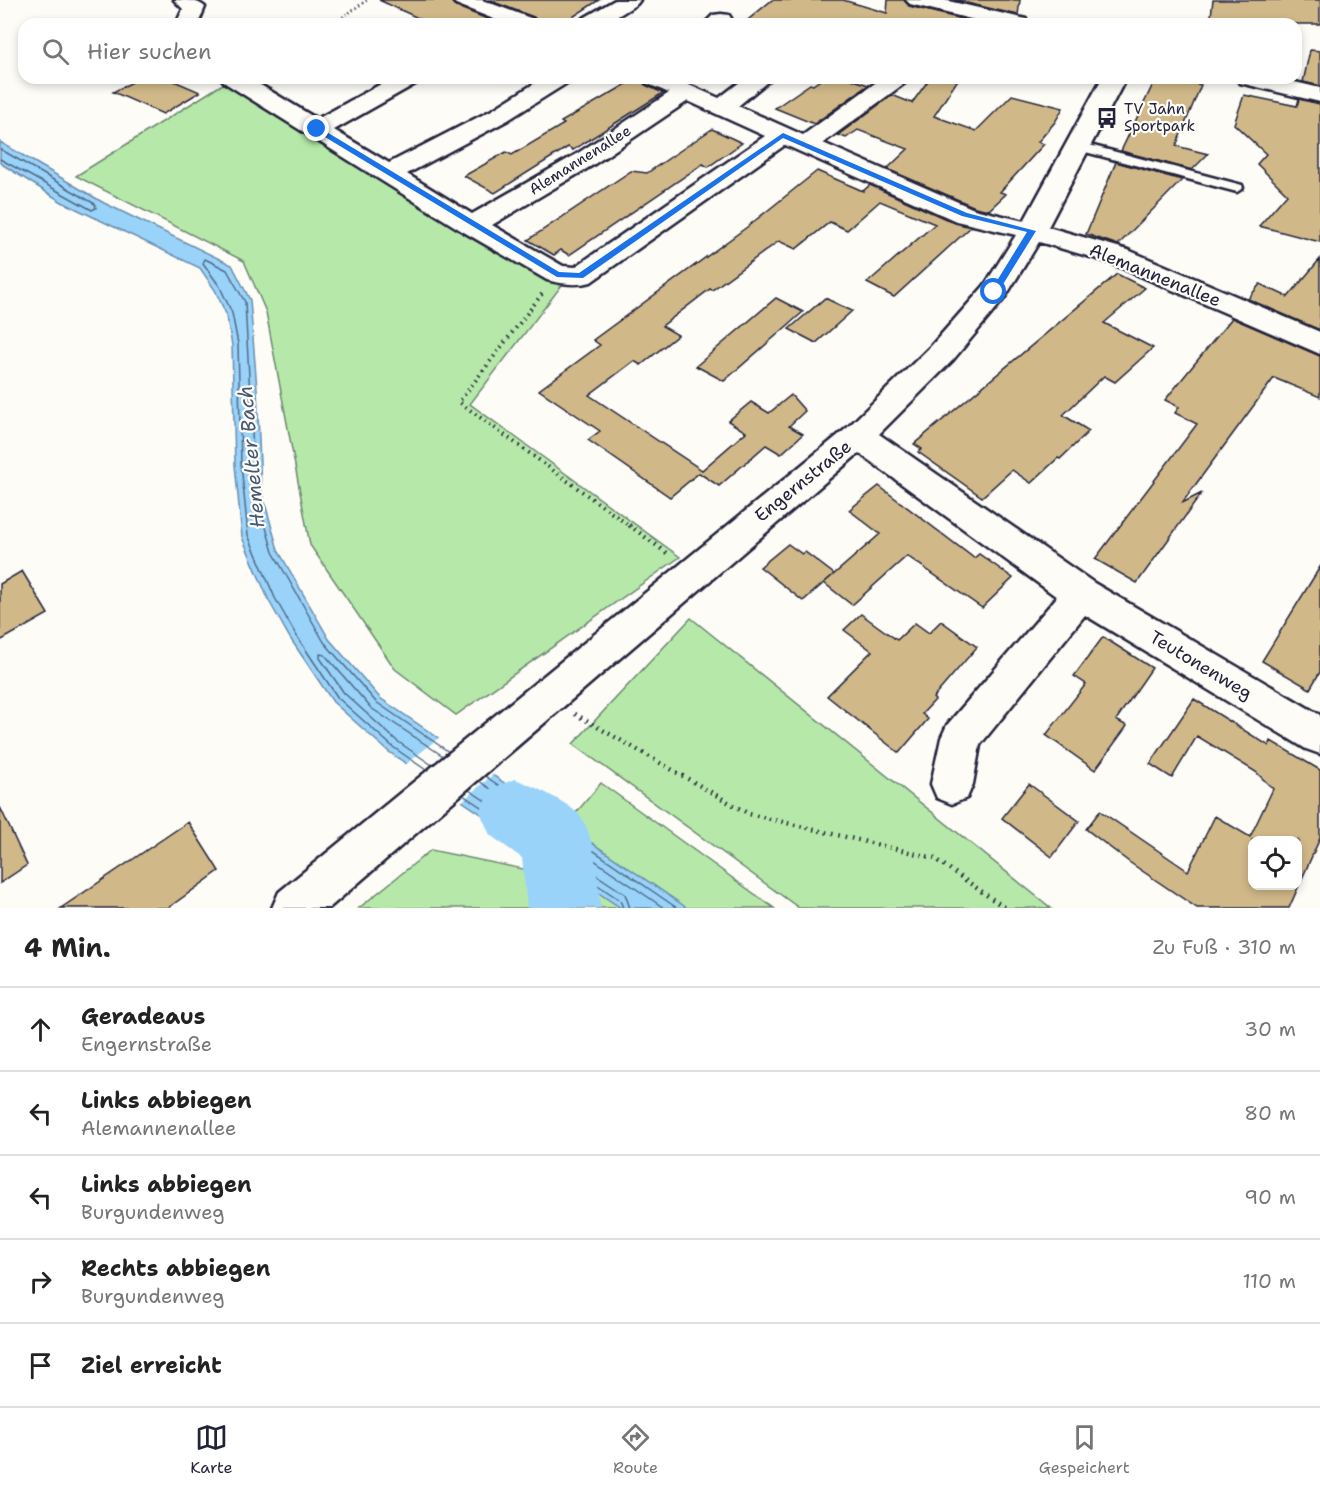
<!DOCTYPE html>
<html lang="de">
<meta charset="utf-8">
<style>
body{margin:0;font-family:"Shantell Sans",sans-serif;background:#f2f2f2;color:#222}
.controls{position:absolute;right:18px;bottom:18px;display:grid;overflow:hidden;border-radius:12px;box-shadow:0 3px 9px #0003}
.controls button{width:54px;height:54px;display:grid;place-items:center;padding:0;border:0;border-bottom:2px solid #e0e0e0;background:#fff;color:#222;font:30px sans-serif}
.stop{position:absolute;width:18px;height:18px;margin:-14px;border:4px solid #1a73e8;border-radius:50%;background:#fff}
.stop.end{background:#1a73e8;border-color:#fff;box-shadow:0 2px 6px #0008}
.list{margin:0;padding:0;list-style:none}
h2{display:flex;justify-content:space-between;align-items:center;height:78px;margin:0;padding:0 24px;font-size:26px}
h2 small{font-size:20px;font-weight:400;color:#767676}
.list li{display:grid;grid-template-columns:39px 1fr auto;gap:18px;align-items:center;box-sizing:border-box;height:84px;padding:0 24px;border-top:2px solid #e0e0e0}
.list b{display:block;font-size:22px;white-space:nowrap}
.list p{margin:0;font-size:20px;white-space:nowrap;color:#767676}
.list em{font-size:20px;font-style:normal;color:#767676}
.icon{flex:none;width:33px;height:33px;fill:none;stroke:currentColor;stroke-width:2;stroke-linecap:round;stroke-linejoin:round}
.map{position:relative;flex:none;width:1320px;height:908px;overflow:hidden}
.search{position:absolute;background:#fff;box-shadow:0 3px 9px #0003;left:18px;right:18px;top:18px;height:66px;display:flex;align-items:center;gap:15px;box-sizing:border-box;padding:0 21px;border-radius:18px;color:#767676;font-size:22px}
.sheet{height:498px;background:#fff}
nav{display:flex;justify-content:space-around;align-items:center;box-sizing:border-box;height:84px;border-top:2px solid #e0e0e0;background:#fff;font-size:16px;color:#767676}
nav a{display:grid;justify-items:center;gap:3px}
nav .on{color:#22223b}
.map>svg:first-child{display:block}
.green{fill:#b6e9a9;stroke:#6c8672;stroke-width:1.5}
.water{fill:#99d3f9;stroke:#698cad;stroke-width:1.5}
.pier{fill:#fdfcf7}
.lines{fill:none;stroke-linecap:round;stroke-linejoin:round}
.shore{stroke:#526987;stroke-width:1.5}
.river{fill:#99d3f9;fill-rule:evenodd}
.building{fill:#d0b888;stroke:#22223b;stroke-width:1.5;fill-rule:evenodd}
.service-casing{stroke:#22223b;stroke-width:5}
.minor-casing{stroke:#22223b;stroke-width:5}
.path-far2{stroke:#22223b;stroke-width:3;stroke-dasharray:1 3;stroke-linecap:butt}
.path-far1{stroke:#22223b;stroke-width:4;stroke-dasharray:1.5 4.5;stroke-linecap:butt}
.path{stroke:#22223b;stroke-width:4.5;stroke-dasharray:1.5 5;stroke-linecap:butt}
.service{fill:#fdfcf7;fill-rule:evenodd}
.minor{fill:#fdfcf7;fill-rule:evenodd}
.route{fill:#1a73e8}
.labels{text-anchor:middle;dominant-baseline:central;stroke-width:4.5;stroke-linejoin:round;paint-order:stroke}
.far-poi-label{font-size:15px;fill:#22223b;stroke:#fdfcf7;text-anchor:start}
.far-street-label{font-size:15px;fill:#22223b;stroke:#fdfcf7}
.street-label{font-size:18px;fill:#22223b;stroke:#fdfcf7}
.water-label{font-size:20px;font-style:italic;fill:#465774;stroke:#fdfcf7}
</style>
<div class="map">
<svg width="1320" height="908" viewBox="0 0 1320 908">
<rect width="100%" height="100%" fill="#fdfcf7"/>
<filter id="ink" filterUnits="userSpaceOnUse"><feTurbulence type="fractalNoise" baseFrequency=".0167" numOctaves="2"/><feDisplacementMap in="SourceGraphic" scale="12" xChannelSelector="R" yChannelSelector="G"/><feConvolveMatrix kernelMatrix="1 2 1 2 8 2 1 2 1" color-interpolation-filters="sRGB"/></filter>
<g filter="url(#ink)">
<path class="green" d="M226,82L562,285L470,404L680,557L456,715L395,669L310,545L266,312L244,261L76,176Z
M691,618L1051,908H799L573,744Z
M601,783L774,908H359L431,850L528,870Z"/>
<path class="water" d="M0,142L104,203L232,265L250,300L257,389L261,489L278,550L329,639L380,698L687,908H621L389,752L333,702L290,638L269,601L242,537L235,465L232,345L226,314L215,290L200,268L62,202L0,163Z"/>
<path class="pier" d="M441,736L496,772L460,803L404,766Z"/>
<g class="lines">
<path class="shore" d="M0,149L95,204L96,208L92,210L0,159
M432,765L397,741L344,693L320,658V654L325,655L371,708L443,756
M426,770L393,747L338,698L296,635L275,598L248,535L241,464L238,344L232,313L220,287L203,263L205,259L227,270L245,302L255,489L273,552L324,642L376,702L449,752
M485,776L677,908
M479,781L664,908
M469,790L625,894L630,908
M463,795L620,900L623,908"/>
<path class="river" d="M515,779C531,785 570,803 580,816C596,836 597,883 601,908H527L522,858L490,835L480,812L490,789Z"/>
</g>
<path class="building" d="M379,0H450L455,6L500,24H431Z
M488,0H599L562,24H538L534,17Z
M772,0H843L887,13L888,0H904L909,6L982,24H743Z
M954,0H1020L1018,15Z
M1213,0H1320V24H1210Z
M1310,50L1320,51V86L1303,82Z
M140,78H167L200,92L163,114L113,92Z
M637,78H640L645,85L663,93L573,150L568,147L495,193L464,176L506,152L512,155L564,124L561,122Z
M823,78H849L868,85L814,124L775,108L810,84L813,85Z
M930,78H959L934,116L976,131L1012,95L1063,108L1055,122L1038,142L1044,144L1000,192L1006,194L989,210L975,207L887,169L908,149L858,130L846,138L838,135L892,95L912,103Z
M1156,78H1176L1201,85L1176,146L1208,154L1192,170L1121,151Z
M1244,95L1297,106L1299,99L1320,104V242L1259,226L1287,194L1257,164L1266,154L1234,124Z
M712,129L742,143L708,167L703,164L569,255L561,250L554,255L528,240L631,171L647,173Z
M1116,162L1182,180L1118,245L1086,234Z
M817,171L863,191L870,185L955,223L971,227L894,297L867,283L935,224L880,201L847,230L830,222L796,249L779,241L712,290L710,289L662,326L678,335L641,365L634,361L589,395L702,470L746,432L728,421L751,402L769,413L791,395L805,411L789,426L803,434L781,454L766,445L719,486L699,473L670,497L588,440L600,431L539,390L600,345L593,340L747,227Z
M1320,259V330L1248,299L1260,284L1288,297Z
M1117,274L1145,288L1104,323L1153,348L1115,382L1104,376L1063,415L1089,431L1060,459L1058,458L1031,483L1012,470L982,497L918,452L922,449L914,444Z
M776,298L803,312L724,381L696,366Z
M825,298L852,311L816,343L789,329Z
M1232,318L1320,356V397L1274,378L1182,503L1202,493L1137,583L1095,559L1197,424L1175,413L1179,407L1165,400Z
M879,486L974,558L979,554L1013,578L982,608L907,556L852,605L824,583L880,534L849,510Z
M788,544L802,554L805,552L834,574L803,601L760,567Z
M1320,567V672L1310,689L1262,661Z
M22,571L48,614L0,641V584Z
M861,614L897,640L915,623L929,633L941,621L977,647L933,698L935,700L922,714L928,719L899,753L827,696L872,651L844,630Z
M1103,637L1152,668L1116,720L1127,726L1095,770L1046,735L1086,684L1074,676Z
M1194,699L1269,746L1271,741L1320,770V838L1289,908H1197L1129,862L1086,829L1100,811L1188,871L1215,816L1250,837L1273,789L1256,772L1197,736L1172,778L1150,764ZM1252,840H1298V885H1252Z
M1029,784L1079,821L1052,857L1002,818Z
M0,807L27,865L0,883Z
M188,822L219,871L168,908H61Z"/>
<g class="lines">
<defs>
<path id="service" d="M1078,142L1242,185L1243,188L1237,192L1074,149L1072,146Z"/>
<path id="minor" d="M174,0C186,0 198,0 205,7L198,24H176L183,9Z
M452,0H482L533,19L536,24H506L456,4Z
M615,0H640L637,4L605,24H579L582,19Z
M906,0H944L1026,19L1029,24H991L910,4Z
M721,14L729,15L732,20L729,24H704L713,15Z
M221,78H249L317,119L392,78H421L417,83L334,130L389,163L492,110L543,78H571L567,83L508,120L407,174L472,214L575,155L669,93L646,83L642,78H673L719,98L745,78H772L738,106L803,135L882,78H909L905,83L823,143L974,209L1024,221L1102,78H1126L1048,227L1128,250L1320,332V354L1108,262L1039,242L1004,299L953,360L879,434L1094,583L1320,715V754L1306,749L1085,615L980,745L973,784L967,798L952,804L937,798L931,784L941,738L947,725L1057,597L859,453L329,908H272L279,892L847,428L931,346L984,286L1016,235L956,221L785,145L591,282C576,286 562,284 547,280L462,231L225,83ZM688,101L765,136L575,267L563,266L492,225L593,165Z
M1236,78H1278L1320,88V102L1240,83Z"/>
</defs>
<use href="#service" class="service-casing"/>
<use href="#minor" class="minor-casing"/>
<path class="path-far2" d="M333,24L367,0"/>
<path class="path-far1" d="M542,294L459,402L631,527"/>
<path class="path" d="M629,525L668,554
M575,714L749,814L934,858L1005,908"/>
<use href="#service" class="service"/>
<use href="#minor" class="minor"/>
</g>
</g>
<path class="route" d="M315,128H320L559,272L579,273L783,133L967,213L1036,231L997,294H991L990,292L1027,232L962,216L783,138L583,278L557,277L315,131Z"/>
<defs>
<symbol id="bus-bare" viewBox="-9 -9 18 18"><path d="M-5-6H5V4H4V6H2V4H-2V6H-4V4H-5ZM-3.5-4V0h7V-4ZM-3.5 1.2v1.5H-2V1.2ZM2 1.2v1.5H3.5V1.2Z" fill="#22223b" stroke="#fdfcf7" stroke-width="2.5" paint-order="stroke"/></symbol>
</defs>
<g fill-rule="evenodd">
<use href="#bus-bare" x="1092" y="103" width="30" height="30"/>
</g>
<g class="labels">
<g class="far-poi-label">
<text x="1124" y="109">TV Jahn<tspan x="1124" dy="17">Sportpark</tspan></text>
</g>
<g class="far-street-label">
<text transform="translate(580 160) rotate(-32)">Alemannenallee</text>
</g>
<g class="street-label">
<text transform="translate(1155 275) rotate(22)">Alemannenallee</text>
<text transform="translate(803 481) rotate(-39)">Engernstraße</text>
<text transform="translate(1201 665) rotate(31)">Teutonenweg</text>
</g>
<g class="water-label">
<text transform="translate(251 457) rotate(-95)">Hemelter Bach</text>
</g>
</g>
</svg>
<div class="controls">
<button><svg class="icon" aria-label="locate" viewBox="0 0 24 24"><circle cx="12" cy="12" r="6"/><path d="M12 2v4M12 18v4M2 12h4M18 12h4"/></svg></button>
</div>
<div class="stop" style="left:994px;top:292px"></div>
<div class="stop end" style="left:317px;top:129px"></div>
<div class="search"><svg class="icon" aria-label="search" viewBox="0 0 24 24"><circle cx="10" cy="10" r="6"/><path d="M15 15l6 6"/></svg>Hier suchen</div>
</div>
<section class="sheet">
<h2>4 Min.<small>Zu Fuß · 310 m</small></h2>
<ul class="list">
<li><svg class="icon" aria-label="ahead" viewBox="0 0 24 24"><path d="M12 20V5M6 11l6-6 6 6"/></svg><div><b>Geradeaus</b><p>Engernstraße</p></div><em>30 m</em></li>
<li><svg class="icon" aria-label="left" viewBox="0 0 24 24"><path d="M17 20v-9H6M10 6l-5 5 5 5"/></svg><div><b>Links abbiegen</b><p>Alemannenallee</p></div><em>80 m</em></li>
<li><svg class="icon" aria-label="left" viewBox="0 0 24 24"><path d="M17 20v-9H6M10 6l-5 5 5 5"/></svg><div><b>Links abbiegen</b><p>Burgundenweg</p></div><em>90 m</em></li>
<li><svg class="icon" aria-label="right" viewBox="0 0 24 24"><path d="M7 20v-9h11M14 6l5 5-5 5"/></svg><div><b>Rechts abbiegen</b><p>Burgundenweg</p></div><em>110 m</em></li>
<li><svg class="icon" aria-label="arrive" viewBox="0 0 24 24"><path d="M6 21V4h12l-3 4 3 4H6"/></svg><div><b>Ziel erreicht</b></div></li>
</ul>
</section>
<nav>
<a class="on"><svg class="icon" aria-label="map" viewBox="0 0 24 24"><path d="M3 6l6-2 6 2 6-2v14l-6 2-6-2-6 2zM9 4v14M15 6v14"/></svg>Karte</a>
<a><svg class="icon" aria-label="directions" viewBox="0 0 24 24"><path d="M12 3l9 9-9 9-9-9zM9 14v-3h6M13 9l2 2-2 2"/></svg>Route</a>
<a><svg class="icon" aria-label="saved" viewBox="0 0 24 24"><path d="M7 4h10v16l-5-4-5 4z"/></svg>Gespeichert</a>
</nav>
